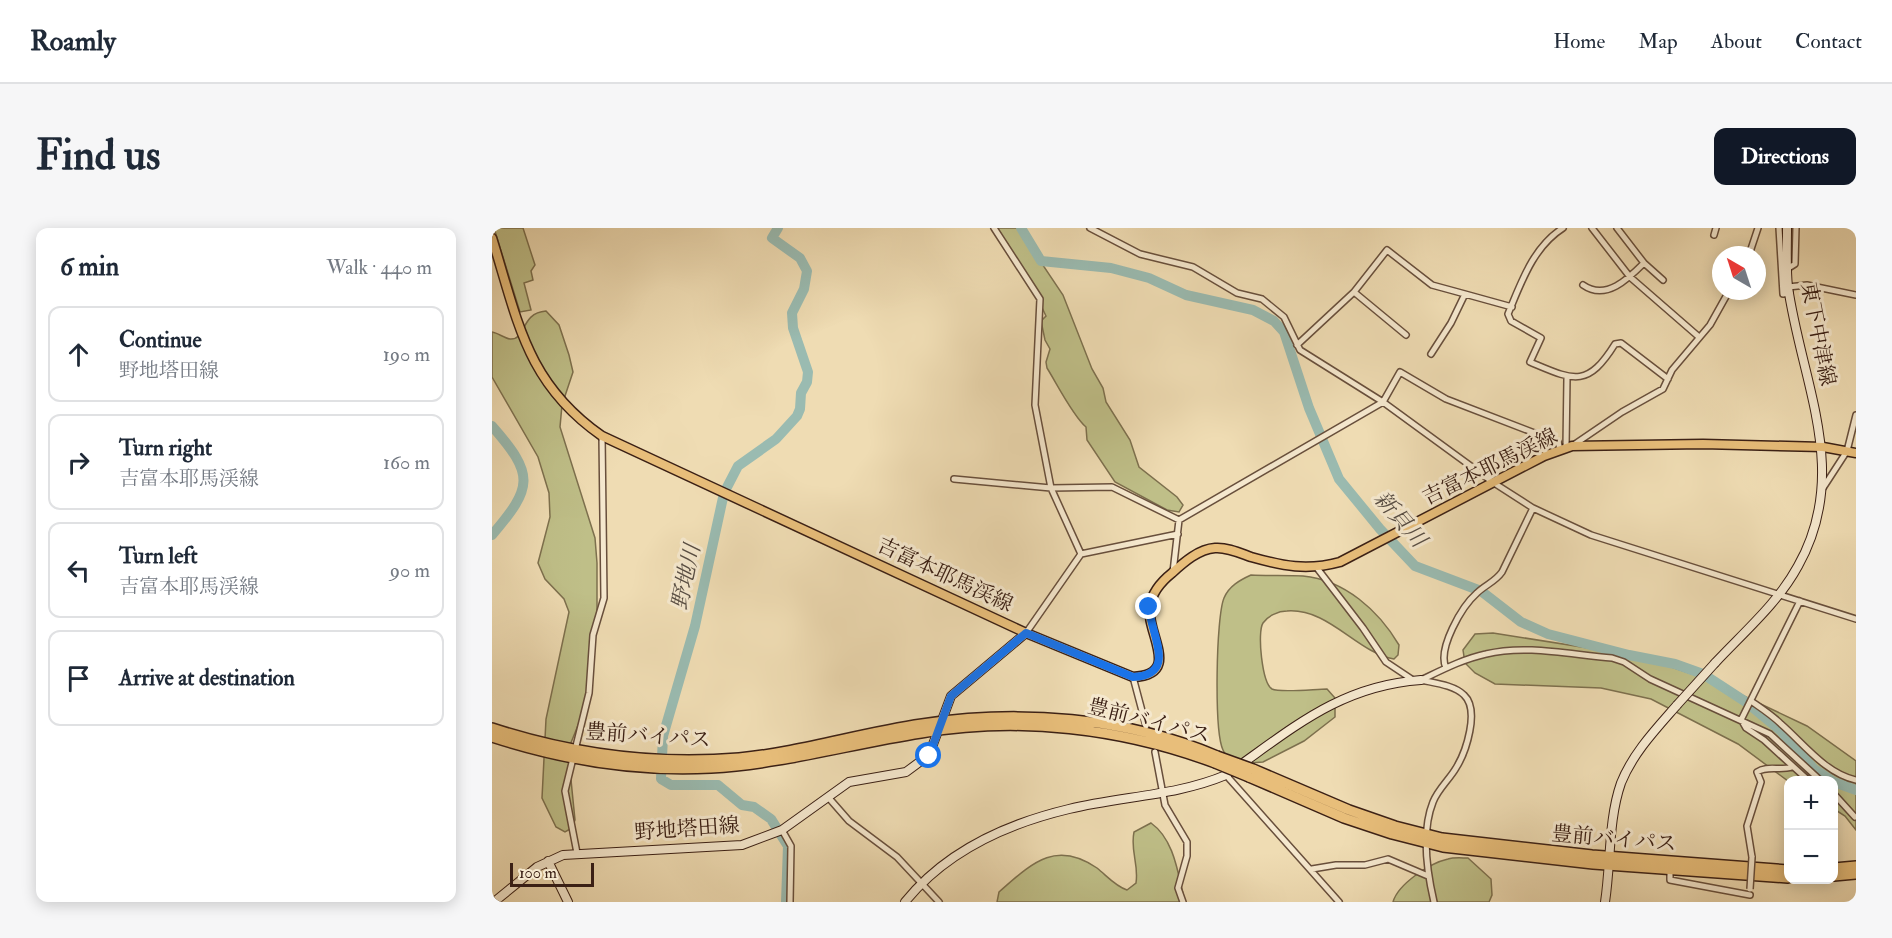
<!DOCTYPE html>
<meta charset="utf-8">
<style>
body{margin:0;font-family:"IM FELL Double Pica","Noto Serif JP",serif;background:#f6f6f7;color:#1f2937}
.controls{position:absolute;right:18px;bottom:18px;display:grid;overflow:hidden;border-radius:12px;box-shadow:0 3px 15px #0003}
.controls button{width:54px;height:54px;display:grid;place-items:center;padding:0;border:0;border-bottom:2px solid #e0e1e3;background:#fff;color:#1f2937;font:30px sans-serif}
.compass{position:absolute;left:1220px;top:18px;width:54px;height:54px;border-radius:50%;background:#fff;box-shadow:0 3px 15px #0003;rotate:321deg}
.scale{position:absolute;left:18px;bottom:15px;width:84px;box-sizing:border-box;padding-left:6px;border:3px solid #3b2015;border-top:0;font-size:16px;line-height:21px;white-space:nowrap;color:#3b2015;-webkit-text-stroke:4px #f5e8ce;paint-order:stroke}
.stop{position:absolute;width:18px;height:18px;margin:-14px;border:4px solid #1a73e8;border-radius:50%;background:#fff}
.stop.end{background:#1a73e8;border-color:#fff;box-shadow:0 2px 6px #0008}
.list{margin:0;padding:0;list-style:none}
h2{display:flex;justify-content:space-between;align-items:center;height:78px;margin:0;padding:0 24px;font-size:26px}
h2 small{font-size:20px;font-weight:400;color:#747a83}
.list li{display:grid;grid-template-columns:39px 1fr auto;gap:18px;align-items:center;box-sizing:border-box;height:96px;margin:0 12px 12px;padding:0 12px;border:2px solid #e0e1e3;border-radius:12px}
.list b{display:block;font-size:22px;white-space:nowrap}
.list p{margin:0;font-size:20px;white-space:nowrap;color:#747a83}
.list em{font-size:20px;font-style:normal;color:#747a83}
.icon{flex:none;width:33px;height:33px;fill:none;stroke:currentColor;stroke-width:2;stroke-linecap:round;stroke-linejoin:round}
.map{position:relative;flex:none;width:1364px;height:674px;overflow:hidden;border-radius:12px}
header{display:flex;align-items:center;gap:36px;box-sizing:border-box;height:84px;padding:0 30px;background:#fff;border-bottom:2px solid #e0e1e3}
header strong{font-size:28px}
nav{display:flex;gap:33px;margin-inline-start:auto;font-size:21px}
.intro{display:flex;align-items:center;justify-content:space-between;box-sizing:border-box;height:144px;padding:0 36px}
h1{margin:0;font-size:42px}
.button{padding:15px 27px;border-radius:12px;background:#111827;color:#fff;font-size:21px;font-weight:700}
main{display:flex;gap:36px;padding:0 36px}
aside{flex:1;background:#fff;border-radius:12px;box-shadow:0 3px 15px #0003}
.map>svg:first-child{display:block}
.green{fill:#bfbf88;stroke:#7d704e;stroke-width:1.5}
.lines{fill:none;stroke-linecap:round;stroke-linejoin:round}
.river{stroke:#9abbb1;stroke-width:10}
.street-casing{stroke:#684f3c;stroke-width:8}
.secondary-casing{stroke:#3b2015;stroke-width:10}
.primary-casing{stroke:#3b2015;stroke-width:11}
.highway-casing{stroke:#3b2015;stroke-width:12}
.street{stroke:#f5e8ce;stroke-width:5}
.secondary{stroke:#f5e8ce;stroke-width:8}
.primary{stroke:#e8be7a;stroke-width:8}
.highway{stroke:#e8be7a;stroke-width:9}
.street-bridge-casing{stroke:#684f3c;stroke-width:8;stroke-linecap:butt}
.secondary-bridge-casing{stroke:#3b2015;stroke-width:10;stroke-linecap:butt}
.highway-bridge-casing{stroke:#3b2015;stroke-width:12;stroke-linecap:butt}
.street-bridge{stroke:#f5e8ce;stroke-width:5}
.secondary-bridge{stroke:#f5e8ce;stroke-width:8}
.highway-bridge{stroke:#e8be7a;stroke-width:9}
.route{stroke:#1a73e8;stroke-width:8}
.labels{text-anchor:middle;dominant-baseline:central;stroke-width:6;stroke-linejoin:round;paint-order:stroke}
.street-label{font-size:21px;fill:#3b2015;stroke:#f5e8ce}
.water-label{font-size:22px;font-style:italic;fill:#584e44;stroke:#f5e8ce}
</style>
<header>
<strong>Roamly</strong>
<nav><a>Home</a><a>Map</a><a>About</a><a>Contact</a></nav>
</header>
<div class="intro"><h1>Find us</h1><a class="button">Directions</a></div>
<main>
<aside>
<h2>6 min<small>Walk · 440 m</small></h2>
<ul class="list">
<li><svg class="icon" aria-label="ahead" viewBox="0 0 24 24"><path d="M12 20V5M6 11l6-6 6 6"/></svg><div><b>Continue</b><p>野地塔田線</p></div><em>190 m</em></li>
<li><svg class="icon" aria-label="right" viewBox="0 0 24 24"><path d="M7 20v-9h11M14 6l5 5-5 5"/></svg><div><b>Turn right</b><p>吉富本耶馬渓線</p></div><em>160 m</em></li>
<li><svg class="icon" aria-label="left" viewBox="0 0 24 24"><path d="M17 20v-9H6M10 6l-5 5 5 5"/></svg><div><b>Turn left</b><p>吉富本耶馬渓線</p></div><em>90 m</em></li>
<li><svg class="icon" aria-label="arrive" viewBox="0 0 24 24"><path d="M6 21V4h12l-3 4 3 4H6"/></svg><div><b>Arrive at destination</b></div></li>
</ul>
</aside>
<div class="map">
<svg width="1364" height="674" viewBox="0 0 1364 674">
<rect width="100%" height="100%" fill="#efdcb3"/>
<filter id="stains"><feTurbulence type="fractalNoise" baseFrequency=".00333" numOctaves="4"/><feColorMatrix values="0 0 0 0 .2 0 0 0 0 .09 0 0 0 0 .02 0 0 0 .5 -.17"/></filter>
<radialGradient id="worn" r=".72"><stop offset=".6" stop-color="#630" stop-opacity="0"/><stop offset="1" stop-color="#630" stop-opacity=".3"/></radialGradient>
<path class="green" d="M2,0H31L43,37L39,43L41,52L32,55L39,82L28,84Z
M505,0H526L571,67L600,141L611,160L614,174L638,212L647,239L685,269L691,277L687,284L675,282L623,254L595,212L594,199C581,188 565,156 555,140L554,134L558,121L553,112L549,93L554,88L546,71V63L516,23V16L506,6Z
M54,83L67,97L77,127L81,144L70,177L68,199L103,310L105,335V384L98,452L91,485L76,522L83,592L80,600L73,604L64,599L50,570L54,491L77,384L72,371L53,351L46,335L58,289L57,265L46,229L0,149V104C6,105 12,110 18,111C35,112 28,85 54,83Z
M759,347C777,348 794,347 811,348C853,352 887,383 907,417L906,427L902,431C864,424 837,380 795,383C786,383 776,388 771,395C765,404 770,455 780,461C788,465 824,461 835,461L843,470V489L812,513L771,534L742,536C738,532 733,527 731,522C722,503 724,389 732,370C737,358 748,352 759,347Z
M1001,405L1147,428L1218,452L1315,498L1364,533V602L1353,588L1342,581V552L1296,553L1246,516L1159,471L1109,460L1003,456L983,445L973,435L971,422L983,406Z
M659,595C683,612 686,647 693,674H505L507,664C539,636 563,611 605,640C615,648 623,658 635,662L644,655C647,636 638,623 642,604Z
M976,630L999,651L1000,667L997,674H901C906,656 938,635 956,631C962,629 970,630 976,630Z"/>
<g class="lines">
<path class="river" d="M286,0L280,10L308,30L315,43L312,61L300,85L301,100L316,144L315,154L309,165L308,181L305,188L284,211L246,238L232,265L203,398L171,508L169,551L179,557H226L250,577L262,579L279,591L296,618L294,674
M529,0L549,33L619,40L657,50L694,67L761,82L782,93L792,104L817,180L847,251L888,301L923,338L989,363L1029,394L1056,406L1137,427L1183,436L1211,446L1254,474L1289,503L1322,541L1339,552
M0,198C43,247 41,259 0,307
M1342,554L1364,562"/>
<defs>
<path id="street" d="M502,0L548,71L543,177L559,260L589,326
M598,0L648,26L701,39L745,65L770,71L792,89L808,122L891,174L1002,255L1041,280L1099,307L1364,391
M1071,0C1041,19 1029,55 1016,86L1019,93L1049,110L1038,134C1081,152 1095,161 1123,116L1129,115L1176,151
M1100,0L1138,49L1207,109
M1125,0L1152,35
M1287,0L1291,66L1298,65
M1222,7L1224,0
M1257,27L1266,0
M1295,41L1303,36L1304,0
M1091,57C1114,73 1136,51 1152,35L1171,52
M1296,59L1315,57L1364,67
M862,64L914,107
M805,117L862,64L895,22L940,57L973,66
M939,126L959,95L973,66L1020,79
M1080,218L1130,184L1171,161L1180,142L1218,97L1237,63
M1074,219L1075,150
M462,251L559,260L620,259L687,292
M1331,260L1355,223L1364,187
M825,340L871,400L894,434L921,452
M681,344L687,292L891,174L908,144L954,171L1066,214L1068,221
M534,405L589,326L686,306
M954,440C945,421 970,378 985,365C993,357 1003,354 1010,344L1041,280
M641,449L654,498
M929,452C950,442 971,431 994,426C1034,416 1080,427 1120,430L1132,434L1158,451L1278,506L1328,552
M929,452C942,455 962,457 972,467C988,482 974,524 964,540C957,552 946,561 941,574C929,604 935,644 942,674
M1259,473C1269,480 1280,487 1289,496C1311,515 1334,546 1364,552
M1249,492L1308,373
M1250,493L1254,500L1272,512L1316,552
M663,524L673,577L695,614V628L686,660L691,674
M734,547L847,674
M1342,566L1363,589
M336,569L357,593L405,629L447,674
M290,602L299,618L298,674
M85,625L73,563L97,465L101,407L112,370L110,208
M1260,629L1255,598L1269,554L1265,544C1275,537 1288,543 1300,539
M820,641L844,637H873L896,631L936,648
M1178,643V652L1258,667"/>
<path id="secondary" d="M1223,435C1252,404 1286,375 1306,338C1359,244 1310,156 1296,59C1294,40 1295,19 1295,0
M56,633L76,674
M2,674L45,639L71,627L250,617L290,602L357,554L414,544L437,527L459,468L534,405
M413,674C454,623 514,596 577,581C630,568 684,568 734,547C799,502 846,458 929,452
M1113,674C1119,636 1116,592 1129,555C1141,525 1164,501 1185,477"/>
<path id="primary" d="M0,10C26,93 34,155 110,208L534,405L641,449C691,447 653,404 658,378C660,364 670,353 680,345C692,334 707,321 723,320C735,319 748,325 759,329C791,338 815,343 848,334L1052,228L1080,218L1211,216L1331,219L1364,225"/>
<path id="highway" d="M0,500C80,526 163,537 247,530C309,524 368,505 430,496C527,481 634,489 725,528
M0,509C71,532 144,544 219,540C290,536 358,516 429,505C526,488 630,500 723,535
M761,541L857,582L903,598L950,610L1100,627L1296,642
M757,549L852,590L900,606L951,619L1101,636L1296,650
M1342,640L1364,638
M1342,648L1364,646"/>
</defs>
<use href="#street" class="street-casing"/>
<use href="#secondary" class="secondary-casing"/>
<use href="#primary" class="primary-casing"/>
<use href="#highway" class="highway-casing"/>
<use href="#street" class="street"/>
<use href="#secondary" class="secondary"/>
<use href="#primary" class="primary"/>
<use href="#highway" class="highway"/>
<defs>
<path id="street-bridge" d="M1258,661L1260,629"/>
<path id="secondary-bridge" d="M1185,477L1223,435"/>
<path id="highway-bridge" d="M725,528L761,541
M723,535L757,549"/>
</defs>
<use href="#street-bridge" class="street-bridge-casing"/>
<use href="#secondary-bridge" class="secondary-bridge-casing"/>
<use href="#highway-bridge" class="highway-bridge-casing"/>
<use href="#street-bridge" class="street-bridge"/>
<use href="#secondary-bridge" class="secondary-bridge"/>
<use href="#highway-bridge" class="highway-bridge"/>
</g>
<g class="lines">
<path class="route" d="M437,528L459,468L534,405L641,449C687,447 658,406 657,379"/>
</g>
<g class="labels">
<g class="street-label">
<text transform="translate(1326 106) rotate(79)">東下中津線</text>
<text transform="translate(998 239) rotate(-26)">吉富本耶馬渓線</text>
<text transform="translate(453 347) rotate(25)">吉富本耶馬渓線</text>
<text transform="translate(657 493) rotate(14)">豊前バイパス</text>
<text transform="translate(156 508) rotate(4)">豊前バイパス</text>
<text transform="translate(195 601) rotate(-4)">野地塔田線</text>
<text transform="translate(1122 611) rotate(5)">豊前バイパス</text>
</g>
<g class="water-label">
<text transform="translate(908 291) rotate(49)">新貝川</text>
<text transform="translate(194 349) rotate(-78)">野地川</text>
</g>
</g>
<rect width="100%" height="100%" filter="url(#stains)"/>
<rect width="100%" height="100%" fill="url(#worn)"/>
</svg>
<div class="controls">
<button>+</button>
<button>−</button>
</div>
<svg class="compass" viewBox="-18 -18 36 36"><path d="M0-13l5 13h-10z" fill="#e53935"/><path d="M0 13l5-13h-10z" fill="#747a83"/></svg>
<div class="scale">100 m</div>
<div class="stop" style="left:437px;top:528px"></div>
<div class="stop end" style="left:657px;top:379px"></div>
</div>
</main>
